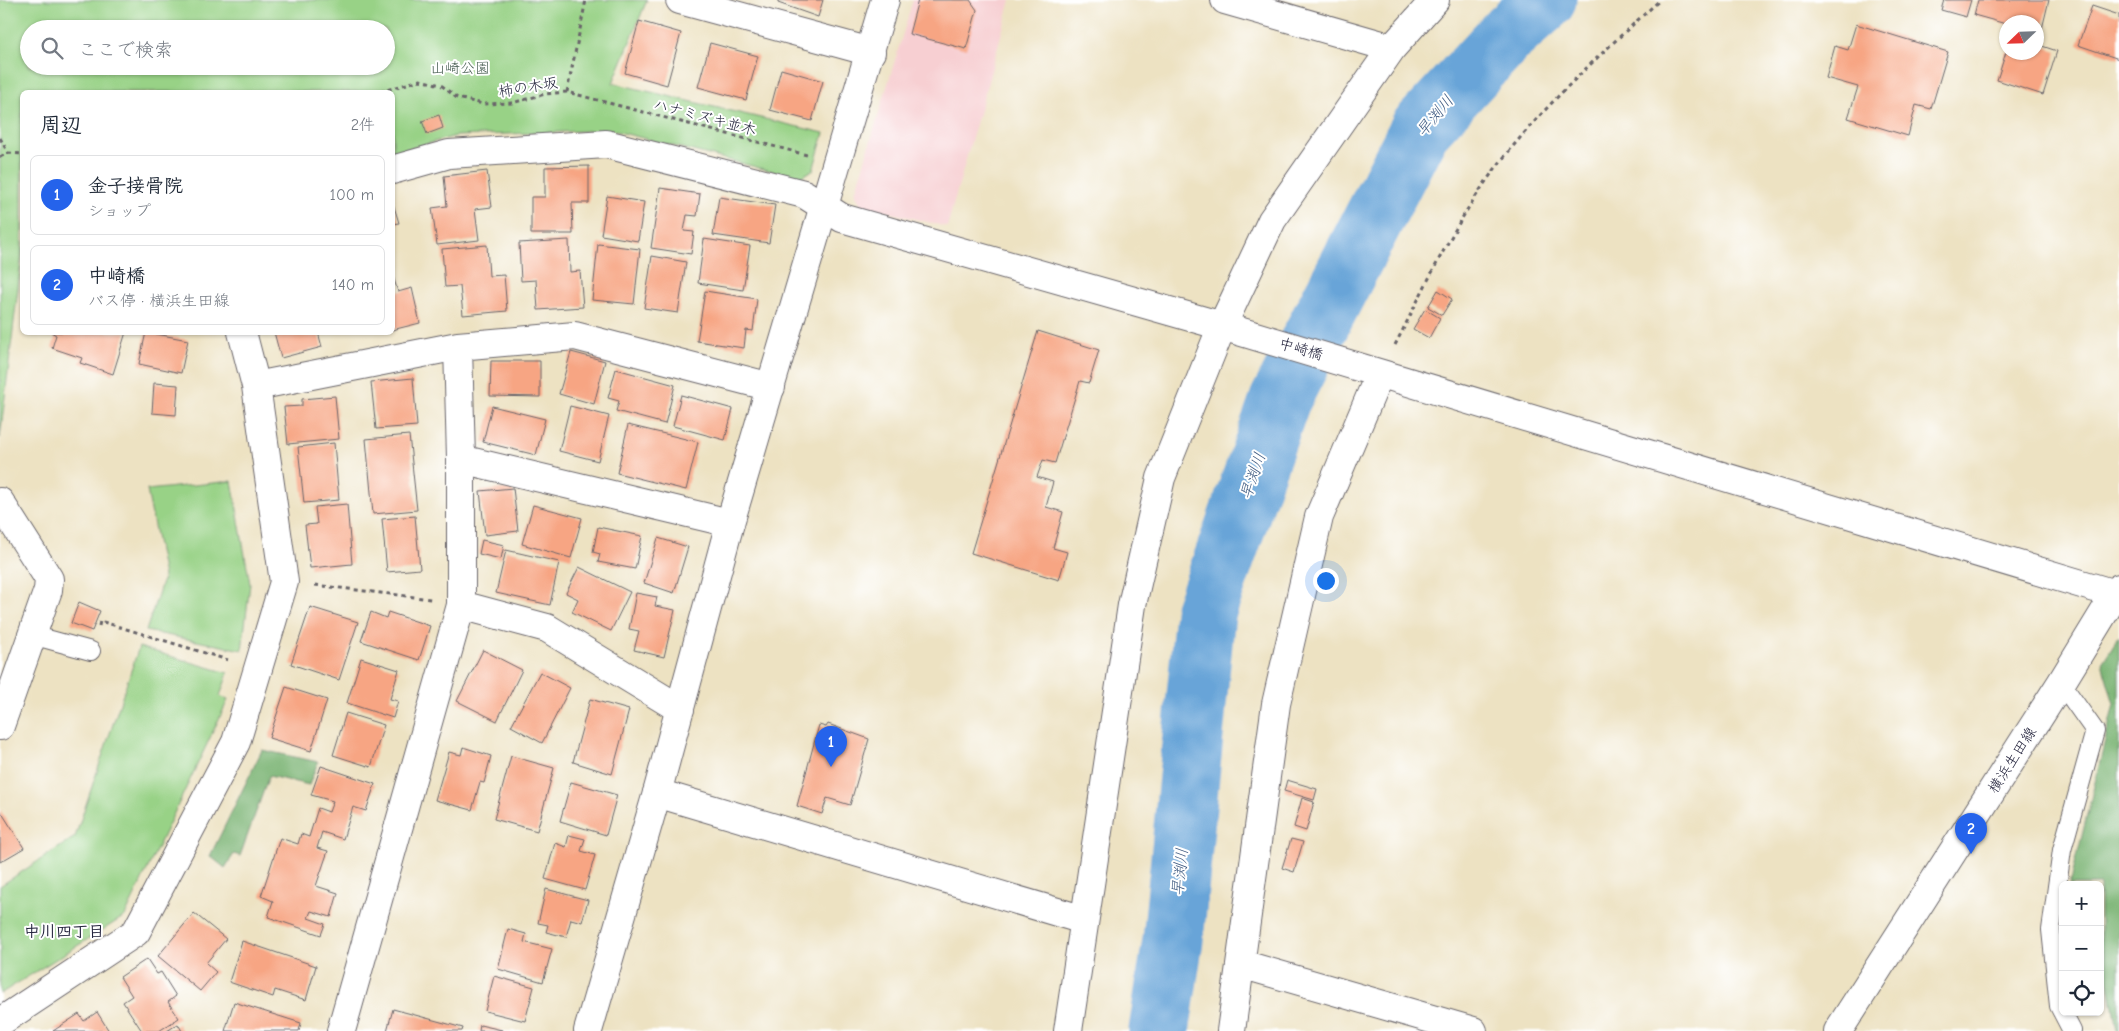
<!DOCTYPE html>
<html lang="ja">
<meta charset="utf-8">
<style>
body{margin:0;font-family:"Comic Neue","Klee One",sans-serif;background:#f6f6f7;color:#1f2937}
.controls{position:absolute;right:15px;bottom:15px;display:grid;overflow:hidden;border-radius:8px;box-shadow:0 1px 4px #0004}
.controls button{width:45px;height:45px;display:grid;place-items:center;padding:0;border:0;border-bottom:1px solid #e0e1e3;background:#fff;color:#1f2937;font:25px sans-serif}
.compass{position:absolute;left:1999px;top:15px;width:45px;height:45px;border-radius:50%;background:#fff;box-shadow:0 1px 4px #0004;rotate:247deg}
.you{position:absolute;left:1325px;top:580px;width:18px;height:18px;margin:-12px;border:4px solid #fff;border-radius:50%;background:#1a73e8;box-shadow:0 0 0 8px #1a73e833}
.badge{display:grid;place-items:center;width:32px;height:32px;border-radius:50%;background:#2563eb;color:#fff;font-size:16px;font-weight:700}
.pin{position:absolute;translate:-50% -41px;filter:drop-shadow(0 1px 2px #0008)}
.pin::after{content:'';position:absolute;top:26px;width:18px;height:15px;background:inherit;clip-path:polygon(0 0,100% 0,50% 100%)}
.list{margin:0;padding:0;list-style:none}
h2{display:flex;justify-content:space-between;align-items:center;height:65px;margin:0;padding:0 20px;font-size:21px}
h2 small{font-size:16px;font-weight:400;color:#747a83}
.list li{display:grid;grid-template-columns:32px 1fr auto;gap:15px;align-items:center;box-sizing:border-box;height:80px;margin:0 10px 10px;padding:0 10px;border:1px solid #e0e1e3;border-radius:8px}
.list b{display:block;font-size:19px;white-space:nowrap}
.list p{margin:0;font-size:16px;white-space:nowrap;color:#747a83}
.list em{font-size:16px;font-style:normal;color:#747a83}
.icon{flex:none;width:28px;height:28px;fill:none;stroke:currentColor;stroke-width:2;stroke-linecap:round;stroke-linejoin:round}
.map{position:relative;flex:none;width:2119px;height:1031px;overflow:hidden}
.search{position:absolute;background:#fff;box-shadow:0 1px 4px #0004;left:20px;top:20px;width:375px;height:55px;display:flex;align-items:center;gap:12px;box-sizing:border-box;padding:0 18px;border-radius:28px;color:#747a83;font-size:19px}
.panel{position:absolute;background:#fff;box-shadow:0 1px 4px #0004;left:20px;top:90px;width:375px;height:245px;border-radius:8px}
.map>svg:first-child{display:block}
.built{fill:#f7cfd2}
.green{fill:#98d286;stroke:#5d7a60;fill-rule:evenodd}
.forest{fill:#7ab473;stroke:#4e6b57}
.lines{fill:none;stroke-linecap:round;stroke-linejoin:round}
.river{stroke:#67a4d8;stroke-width:61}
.building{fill:#f7a583}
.service-casing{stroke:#69656a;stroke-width:20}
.minor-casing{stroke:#69656a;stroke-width:30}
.tertiary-casing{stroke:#69656a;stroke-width:30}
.primary-casing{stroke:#69656a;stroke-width:30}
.path{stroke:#69656a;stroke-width:3;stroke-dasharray:4 4;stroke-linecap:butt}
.service{stroke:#fff;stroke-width:18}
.minor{stroke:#fff;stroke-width:28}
.tertiary{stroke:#fff;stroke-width:28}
.primary{stroke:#fff;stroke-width:28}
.labels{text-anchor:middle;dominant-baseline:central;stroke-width:4;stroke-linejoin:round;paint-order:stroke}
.park-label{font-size:15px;fill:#4b6055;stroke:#fff}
.street-label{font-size:15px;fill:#22223b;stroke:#fff}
.water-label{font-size:16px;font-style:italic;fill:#415c82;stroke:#fff}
.neighbourhood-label{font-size:16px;font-weight:bold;fill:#22223b;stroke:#fff}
</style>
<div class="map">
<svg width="2119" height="1031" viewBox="0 0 2119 1031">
<rect width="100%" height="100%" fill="#fff"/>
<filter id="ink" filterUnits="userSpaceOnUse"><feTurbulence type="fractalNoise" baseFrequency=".02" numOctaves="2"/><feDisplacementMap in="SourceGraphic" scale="10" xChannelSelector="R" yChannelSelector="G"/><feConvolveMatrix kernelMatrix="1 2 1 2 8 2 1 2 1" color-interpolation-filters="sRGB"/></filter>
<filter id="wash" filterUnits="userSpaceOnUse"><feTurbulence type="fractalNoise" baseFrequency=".0096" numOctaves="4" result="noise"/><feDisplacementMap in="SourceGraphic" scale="20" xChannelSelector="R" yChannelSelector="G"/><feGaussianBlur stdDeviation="1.12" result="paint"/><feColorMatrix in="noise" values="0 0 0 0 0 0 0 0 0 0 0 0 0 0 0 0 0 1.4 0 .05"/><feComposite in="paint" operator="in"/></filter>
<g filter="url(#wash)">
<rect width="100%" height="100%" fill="#ede2c2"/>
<path class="built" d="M913,0H1011L947,227L861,205L855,193Z"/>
<path class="green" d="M0,0H647L613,83L824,133L813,170L799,178L611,130L456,136L393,153L392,92H22V255L0,438ZM29,29H386V66H29Z
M232,481L250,584L242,650L146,631L164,576L147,490Z
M139,647L228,673L220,696L228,700L125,916L0,994V886L75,837Z"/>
<path class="forest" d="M2119,636V1031H2117L2103,950L2100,948V885H2070L2114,704L2102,663Z
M262,750L318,762L309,785L269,776L240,856L234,854L225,868L210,856Z"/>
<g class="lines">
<path class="river" d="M1159,1031L1173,940L1205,613L1280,400L1420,129L1505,37L1546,0"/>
</g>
<g id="blocks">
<path class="building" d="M778,0H823L818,17L778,3Z
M918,0H970L977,10L966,49L909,34Z
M1944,0H1971L1966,17L1941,10Z
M1978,0H2049L2041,33L2036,32V22L2006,24L1974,15Z
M2092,6L2119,15V59L2078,45Z
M639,21L681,33L667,85L625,73Z
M1856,24L1948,52L1931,109L1916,105L1908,136L1848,118L1858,87L1826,78L1835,46L1848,50Z
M710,43L758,56L746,100L698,87Z
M2036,44L2057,51L2043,95L1997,80L2006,52H2036Z
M781,69L823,81L812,121L770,110Z
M439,115L443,128L427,134L422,121Z
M589,166V203H572L573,234H531V197H545V167Z
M487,171L492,207L475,209L479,240L437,245L432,208L447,206L444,176Z
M660,188L700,194L697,216L687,215L684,231L694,232L691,254L651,248Z
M607,196L644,202L638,241L601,235Z
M719,197L775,205L769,243L713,235Z
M392,200L399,223L392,224Z
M704,239L750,246L743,290L698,283Z
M569,240L570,272L580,271L583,307L538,310L536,280L521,281L519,243Z
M598,244L640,249L634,304L592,300Z
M487,245L489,276L504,275L507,311L463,315L460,286L445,287L442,249Z
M652,256L686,262L678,313L644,308Z
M392,273L398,292L412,288L420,323L392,330Z
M1438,290L1452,299L1442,315L1428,307Z
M705,291L757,299L753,331L746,330L744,348L697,341Z
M1425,309L1440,318L1429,338L1413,329Z
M1038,331L1099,350L1089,383L1080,381L1055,463L1043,460L1037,477L1053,482L1046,507L1063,512L1053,548L1067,552L1059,580L971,553Z
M51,332H126L113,374L80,363L82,358L52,348L56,335Z
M146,332L188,340L181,373L139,364Z
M274,332H318L322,347L281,358Z
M571,352L605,361L594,404L559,394Z
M491,361H540V397L490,396Z
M616,369L675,385L665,424L616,411L619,401L608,398Z
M413,378L417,426L376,429L371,382Z
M154,383L178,385L176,415L152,413Z
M681,395L733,409L725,440L673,426Z
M335,396L339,439L288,444L284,407L302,406V399Z
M492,406L545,419L536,455L483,442Z
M570,406L609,416L598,461L559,451Z
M628,425L698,442L686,490L617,473Z
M409,435L417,510L373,514L366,439Z
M334,443L339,500L304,503L298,447Z
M513,488L518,531L485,535L480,491Z
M347,504L352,564L310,568L305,525L317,524L315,507Z
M533,505L582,518L571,558L522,544Z
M415,516L420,569L387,572L382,519Z
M598,527L642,536L635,569L598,562L600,554L593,552Z
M658,538L688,547L674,593L644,583Z
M482,540L504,545L501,559L479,554Z
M506,550L559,562L550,605L496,593Z
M579,567L630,592L611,631L572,612L578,599L566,593Z
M636,593L657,597L655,606L675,610L664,657L634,650L639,631L629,629Z
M79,602L100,611L92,631L71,623Z
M310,607L358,622L339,680L291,664Z
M371,612L386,618L388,612L430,626L419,660L361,641Z
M483,650L522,670L497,721L457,701Z
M361,658L399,670L390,699L398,701L393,718L347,703Z
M540,672L570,688L542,743L511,726Z
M286,687L327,700L311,751L269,738Z
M590,699L629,710L612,774L573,762Z
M346,713L384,725L371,767L333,755Z
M828,724L869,739L850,805L827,798L822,814L797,806L819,725L826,727Z
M463,747L491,756L484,783L480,782L472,810L435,800L449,752L461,755Z
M511,756L554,768L537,831L494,819Z
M321,766L375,784L366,811L353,807L343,839L322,832L317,848L328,851L316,886L338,893L331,917L311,911L308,918L325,924L321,935L268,917L273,901L261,896L280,838L298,844L301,834L309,837L318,808L329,812L333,801L311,795Z
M1287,780L1317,789L1314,800L1284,791Z
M571,782L617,795L606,835L560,821Z
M1302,798L1314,802L1306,831L1294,827Z
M0,810L24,848L0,862Z
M569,835L585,839L581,851L595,855L585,890L545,879L555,843L566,847Z
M1291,839L1303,842L1294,872L1282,868Z
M546,889L588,900L582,922L571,919L566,937L546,932L548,925L538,923Z
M194,913L226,939L206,963L216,972L200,991L158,956Z
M508,929L526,934L524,942L552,949L543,982L498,969Z
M242,941L316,966L306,1000L275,990L273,997L229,982Z
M147,959L157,974L161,972L176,996L168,1002L179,1018L159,1031H142L123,1002L132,996L120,977Z
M494,976L534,987L525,1021L485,1011Z
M234,1002L301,1023L299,1031H225Z
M393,1009L463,1028L462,1031H387Z
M97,1012L109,1031H53L79,1014L84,1021Z
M178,1024L182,1031H167Z
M480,1025L502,1030V1031H479Z"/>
</g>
</g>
<g filter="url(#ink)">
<use href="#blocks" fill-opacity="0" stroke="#69656a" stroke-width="1"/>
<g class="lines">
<defs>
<path id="service" d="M32,635L91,651
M2061,683L2095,731L2062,850L2051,930L2059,1006L2072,1031"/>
<path id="minor" d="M680,0L871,52
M1225,0L1392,48
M392,170L449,154L606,144L804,194L842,218L1222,326L2115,594
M256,386L458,346L575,336L771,387
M461,459L730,523
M0,502L49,579L48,590L0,726
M461,605L547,628L680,709
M657,793L1084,920
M1241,964L1473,1031
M0,1022L136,932L236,742L284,582L256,386L242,332
M341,1031L461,605V459L458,346
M1068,1031L1132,605L1161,478L1222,326L1272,220L1392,48L1435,0
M1231,1031L1276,704L1319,517L1375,385"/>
<path id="tertiary" d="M588,1031L657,793L730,523L885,0"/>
<path id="primary" d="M1838,1031L2061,683L2119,588"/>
</defs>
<use href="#service" class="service-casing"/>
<use href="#minor" class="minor-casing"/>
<use href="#tertiary" class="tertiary-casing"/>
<use href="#primary" class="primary-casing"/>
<path class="path" d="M380,92L420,80L441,85L457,98L483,104L512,103L545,94L567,92L807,155
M567,92L586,0
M0,138L8,153
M8,153L22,154
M0,157L8,153
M1395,345C1421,295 1445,243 1476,196C1522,125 1598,56 1660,0
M315,585L431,599
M99,626L100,621L228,660"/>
<use href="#service" class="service"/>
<use href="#minor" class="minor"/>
<use href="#tertiary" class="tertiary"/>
<use href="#primary" class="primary"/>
</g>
</g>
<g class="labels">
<g class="park-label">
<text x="460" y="68">山崎公園</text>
</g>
<g class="street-label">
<text transform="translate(528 87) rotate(-9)">柿の木坂</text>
<text transform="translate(705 117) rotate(15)">ハナミズキ並木</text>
<text transform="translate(1301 349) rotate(16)">中崎橋</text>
<text transform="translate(2012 760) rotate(-57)">横浜生田線</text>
</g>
<g class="water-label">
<text transform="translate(1435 116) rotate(-50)">早渕川</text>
<text transform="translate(1253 476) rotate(-71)">早渕川</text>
<text transform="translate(1180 872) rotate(-84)">早渕川</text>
</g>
<g class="neighbourhood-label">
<text x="64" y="932">中川四丁目</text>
</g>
</g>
</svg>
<div class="controls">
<button>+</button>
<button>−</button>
<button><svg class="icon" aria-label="locate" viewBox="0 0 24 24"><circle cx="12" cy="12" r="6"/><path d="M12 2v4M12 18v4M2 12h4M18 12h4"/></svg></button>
</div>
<svg class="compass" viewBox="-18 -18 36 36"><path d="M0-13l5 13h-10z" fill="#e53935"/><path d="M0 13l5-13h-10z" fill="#747a83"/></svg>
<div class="you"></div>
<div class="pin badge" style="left:831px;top:767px">1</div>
<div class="pin badge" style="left:1971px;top:854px">2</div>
<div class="search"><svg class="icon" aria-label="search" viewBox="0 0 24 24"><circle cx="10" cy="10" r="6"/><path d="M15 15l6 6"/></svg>ここで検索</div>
<section class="panel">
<h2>周辺<small>2件</small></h2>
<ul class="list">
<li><span class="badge">1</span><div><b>金子接骨院</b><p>ショップ</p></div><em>100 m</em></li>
<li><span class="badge">2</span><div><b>中崎橋</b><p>バス停 · 横浜生田線</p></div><em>140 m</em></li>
</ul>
</section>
</div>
